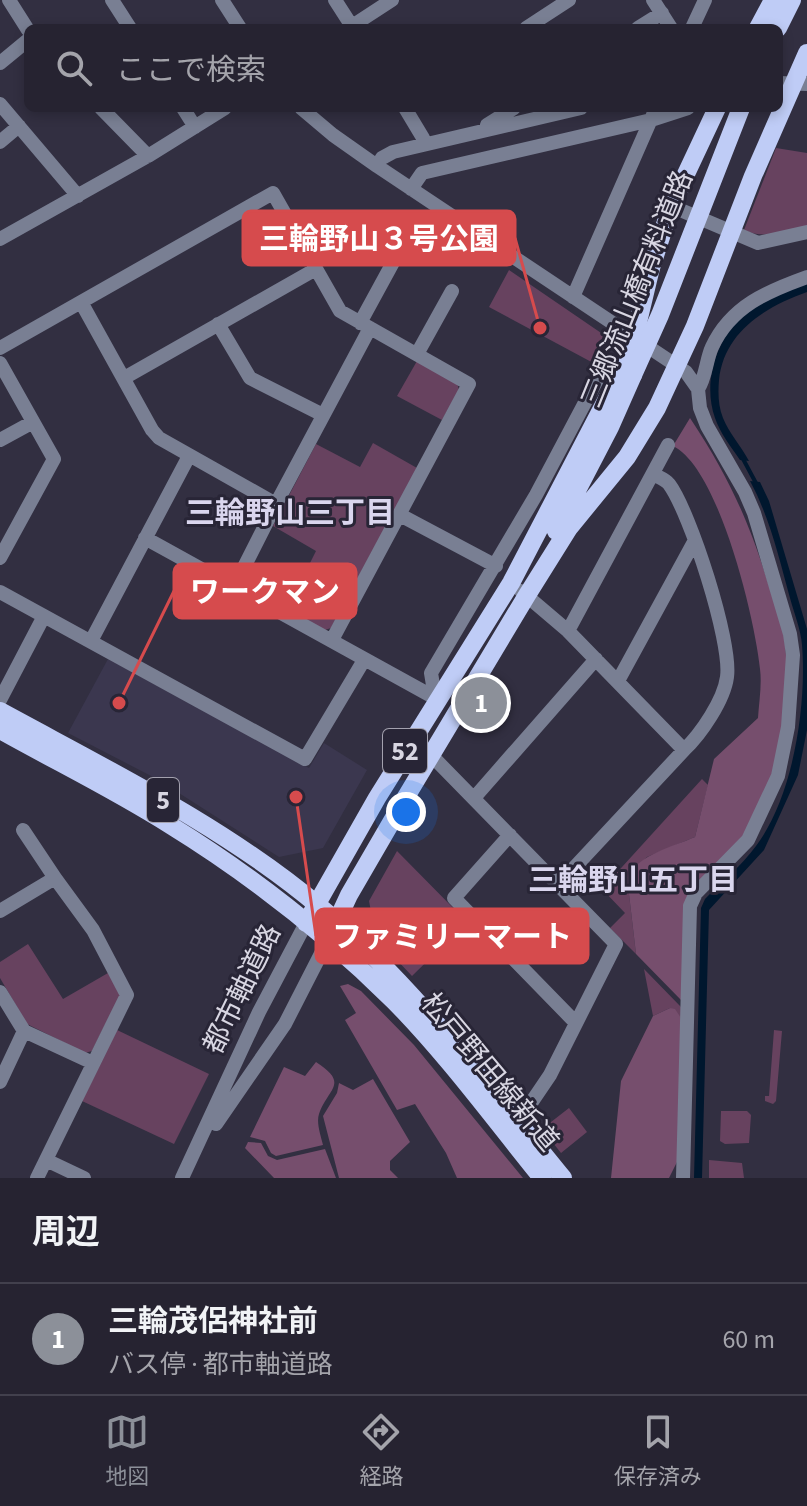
<!DOCTYPE html>
<html lang="ja">
<meta charset="utf-8">
<style>
body{margin:0;font-family:"Source Sans 3","Noto Sans JP",sans-serif;background:#2e2b39;color:#f1f3f6}
.you{position:absolute;left:406px;top:812px;width:28px;height:28px;margin:-20px;border:6px solid #fff;border-radius:50%;background:#1a73e8;box-shadow:0 0 0 12px #1a73e833}
.badge{display:grid;place-items:center;width:52px;height:52px;border-radius:50%;background:#8c9099;color:#fff;font-size:26px;font-weight:700}
.pin{position:absolute;translate:-50% -50%;border:4px solid #fff;box-shadow:0 2px 8px #0006}
.list{margin:0;padding:0;list-style:none}
h2{display:flex;justify-content:space-between;align-items:center;height:104px;margin:0;padding:0 32px;font-size:34px}
h2 small{font-size:26px;font-weight:400;color:#a4a4ab}
.list li{display:grid;grid-template-columns:52px 1fr auto;gap:24px;align-items:center;box-sizing:border-box;height:112px;padding:0 32px;border-top:2px solid #42404d}
.list b{display:block;font-size:30px;white-space:nowrap}
.list p{margin:0;font-size:26px;white-space:nowrap;color:#a4a4ab}
.list em{font-size:26px;font-style:normal;color:#a4a4ab}
.icon{flex:none;width:44px;height:44px;fill:none;stroke:currentColor;stroke-width:2;stroke-linecap:round;stroke-linejoin:round}
.map{position:relative;flex:none;width:807px;height:1178px;overflow:hidden}
.search{position:absolute;background:#262331;box-shadow:0 4px 12px #0003;left:24px;right:24px;top:24px;height:88px;display:flex;align-items:center;gap:20px;box-sizing:border-box;padding:0 28px;border-radius:12px;color:#a4a4ab;font-size:30px}
.sheet{height:216px;background:#262331}
nav{display:flex;justify-content:space-around;align-items:center;box-sizing:border-box;height:112px;border-top:2px solid #42404d;background:#262331;font-size:22px;color:#a4a4ab}
nav a{display:grid;justify-items:center;gap:4px}
nav .on{color:#8c9099}
.map>svg:first-child{display:block}
.built{fill:#3b374f}
.green{fill:#67425f}
.forest{fill:#764e6d}
.water{fill:#00172e}
.lines{fill:none;stroke-linecap:round;stroke-linejoin:round}
.stream{stroke:#00172e;stroke-width:4}
.minor{stroke:#797f93;stroke-width:14}
.major{stroke:#bfccf6;stroke-width:18}
.major-bridge{stroke:#bfccf6;stroke-width:18}
.labels{text-anchor:middle;dominant-baseline:central;stroke-width:6;stroke-linejoin:round;paint-order:stroke}
.shield{fill:#282536;stroke:#a3a1ae;stroke-width:2}
.shield-label{font-size:26px;font-weight:bold;fill:#d8d6e2}
.street-label{font-size:28px;fill:#d8d6e2;stroke:#282536}
.neighbourhood-label{font-size:30px;font-weight:bold;fill:#dad6ee;stroke:#282536}
.leader{fill:none;stroke:#d64b4d;stroke-width:3}
.callout-dot{fill:#d64b4d;stroke:#282536;stroke-width:3}
.callout{fill:#d64b4d;stroke:#d64b4d;stroke-width:3}
.callout-label{font-size:30px;text-anchor:middle;font-weight:bold;fill:#fff}
</style>
<div class="map">
<svg width="807" height="1178" viewBox="0 0 807 1178">
<rect width="100%" height="100%" fill="#322f41"/>
<path class="built" d="M108,659L309,768L324,743L367,770L323,848L279,857L157,779L68,733Z"/>
<path class="green" d="M776,148L807,153V226C785,231 765,240 744,230Z
M509,270L607,337L593,358L597,365L489,307Z
M417,361L457,383L459,390L442,420L397,396Z
M373,443L417,468L331,628L325,630L287,609L316,551L273,526L316,444L360,467Z
M702,779L708,785L695,837L647,857L627,877L636,954L610,928L625,913L602,889Z
M397,851L467,922L412,976L376,938L369,901Z
M28,944L63,999L108,973L120,995L92,1051L85,1053L27,1024L0,978V962Z
M644,969L681,1007V1018L670,1008L653,1016Z
M117,1030L209,1074L174,1144L82,1101Z
M774,1030L782,1031L776,1101L773,1104L765,1101V1096H769Z
M569,1108L587,1132L561,1153L542,1129Z
M721,1111H747L751,1115L749,1143L725,1144L720,1141Z
M709,1160L742,1163L744,1178H709Z"/>
<path class="forest" d="M690,418C729,477 749,521 770,589C774,604 781,620 784,636C793,696 779,785 743,836C729,856 706,875 688,893L681,1000L636,954L627,877C640,854 672,847 695,837L714,759L758,718C759,702 762,685 760,669C755,619 719,468 673,446Z
M348,984L361,991L414,1045L523,1178H457L446,1153L415,1104L397,1110L345,1020L356,1013L340,986Z
M670,1008L675,1009L681,1018L679,1158L669,1178H611L621,1081L653,1016Z
M316,1062C350,1084 328,1088 319,1114C316,1123 321,1136 323,1145L276,1156L271,1153L265,1141L250,1137L284,1067L305,1076Z
M373,1079L410,1142L390,1161V1170L398,1178H339L323,1116L337,1093L339,1083L353,1090Z
M248,1142L261,1143L268,1156L277,1160L325,1149L336,1178H274L245,1148Z"/>
<path class="water" d="M807,282V292C765,307 724,332 719,380C718,392 718,406 723,418C729,433 741,446 749,461L740,460C731,447 720,433 715,418C702,381 717,337 746,312C764,297 786,290 807,282Z
M750,481L760,482L769,501L807,629V730L798,775L764,850L709,910L702,1178H694L701,908L705,899C722,882 742,865 756,846C793,797 807,706 802,645C801,630 794,613 790,598C779,558 770,518 750,481Z"/>
<g class="lines">
<path class="stream" d="M742,457L757,485"/>
<path class="minor" d="M9,0L28,30
M112,0L130,28
M222,0L240,28
M335,0L353,28
M653,0L671,28
M349,28L392,0
M526,28L569,0
M638,28L662,13
M692,28L705,0
M0,63L28,40
M779,83L807,84
M0,104L78,196
M101,108L148,156
M183,108L195,127
M301,108L333,135L377,166L686,372L698,389L700,408L707,426L745,492L754,513L790,634L793,655L788,727L778,776L748,840L696,893L690,906L683,1178
M405,108L423,138L424,144
M487,125L514,108
M0,142L19,126
M377,166L382,158L393,152L581,108
M411,189L422,173L651,120L688,108
M671,206L758,243L807,232
M0,239L148,156L225,108
M573,297L656,108
M81,302L152,430L159,438L276,504L370,328
M360,323L396,257
M218,324L250,378L323,415
M0,348L273,193L340,311L469,384L332,640
M417,354L452,291
M0,363L54,459L0,558
M124,378L316,269
M698,389C706,377 706,360 712,347C731,306 768,291 807,277
M0,440L33,422
M653,474C658,477 665,479 669,484C690,512 732,642 727,677C724,700 701,734 684,750
M400,515L496,566
M145,538L437,699
M234,587L276,504
M521,591L568,631L684,750L559,884
M0,592L305,759L364,660
M568,631L668,445
M91,641L189,456
M618,681L695,540
M433,685L431,673L536,495L598,378
M0,700L44,616
M431,755L616,944L550,1075L529,1106L514,1118
M474,798L596,659
M23,830L55,878
M510,835L454,898L576,1023
M0,911L55,878L93,930L127,995L37,1178
M0,992L24,1031L93,1063
M0,1082L24,1031
M216,1124L285,1024L328,940
M46,1160L84,1178
M182,1178L259,1012L306,923"/>
<path class="major" d="M758,28L773,0
M778,28L792,0
M556,531L610,427L633,375
M0,711C110,771 225,827 320,907C414,986 486,1084 563,1178
M0,730C57,762 115,790 170,825C251,875 326,934 394,1001C448,1056 494,1119 542,1178
M306,923L377,798L511,583L611,391L634,339L651,268L671,206L717,108
M328,940L349,895L403,802L527,595L569,528L627,457L657,408L695,326L753,176L807,53"/>
<path class="major-bridge" d="M633,375L660,315L741,108"/>
</g>
<g class="labels">
<g class="shield">
<rect x="383" y="729" width="44" height="44" rx="6"/>
<rect x="147" y="778" width="32" height="44" rx="6"/>
</g>
<g class="shield-label">
<text x="405" y="751">52</text>
<text x="163" y="800">5</text>
</g>
<g class="street-label">
<text transform="translate(637 289) rotate(-68)">三郷流山橋有料道路</text>
<text transform="translate(242 989) rotate(-64)">都市軸道路</text>
<text transform="translate(490 1072) rotate(50)">松戸野田線新道</text>
</g>
<g class="neighbourhood-label">
<text x="290" y="513">三輪野山三丁目</text>
<text x="633" y="880">三輪野山五丁目</text>
</g>
</g>
<path class="leader" d="M540 328L515 238M119 703L174 591M296 797L316 936"/>
<g class="callout-dot">
<circle cx="540" cy="328" r="8"/>
<circle cx="119" cy="703" r="8"/>
<circle cx="296" cy="797" r="8"/>
</g>
<g class="callout">
<rect x="243" y="211" width="272" height="54" rx="8"/>
<rect x="174" y="564" width="182" height="54" rx="8"/>
<rect x="316" y="909" width="272" height="54" rx="8"/>
</g>
<g class="callout-label">
<text x="379" y="249">三輪野山３号公園</text>
<text x="265" y="602">ワークマン</text>
<text x="452" y="947">ファミリーマート</text>
</g>
</svg>
<div class="you"></div>
<div class="pin badge" style="left:481px;top:703px">1</div>
<div class="search"><svg class="icon" aria-label="search" viewBox="0 0 24 24"><circle cx="10" cy="10" r="6"/><path d="M15 15l6 6"/></svg>ここで検索</div>
</div>
<section class="sheet">
<h2>周辺<small></small></h2>
<ul class="list">
<li><span class="badge">1</span><div><b>三輪茂侶神社前</b><p>バス停 · 都市軸道路</p></div><em>60 m</em></li>
</ul>
</section>
<nav>
<a class="on"><svg class="icon" aria-label="map" viewBox="0 0 24 24"><path d="M3 6l6-2 6 2 6-2v14l-6 2-6-2-6 2zM9 4v14M15 6v14"/></svg>地図</a>
<a><svg class="icon" aria-label="directions" viewBox="0 0 24 24"><path d="M12 3l9 9-9 9-9-9zM9 14v-3h6M13 9l2 2-2 2"/></svg>経路</a>
<a><svg class="icon" aria-label="saved" viewBox="0 0 24 24"><path d="M7 4h10v16l-5-4-5 4z"/></svg>保存済み</a>
</nav>
